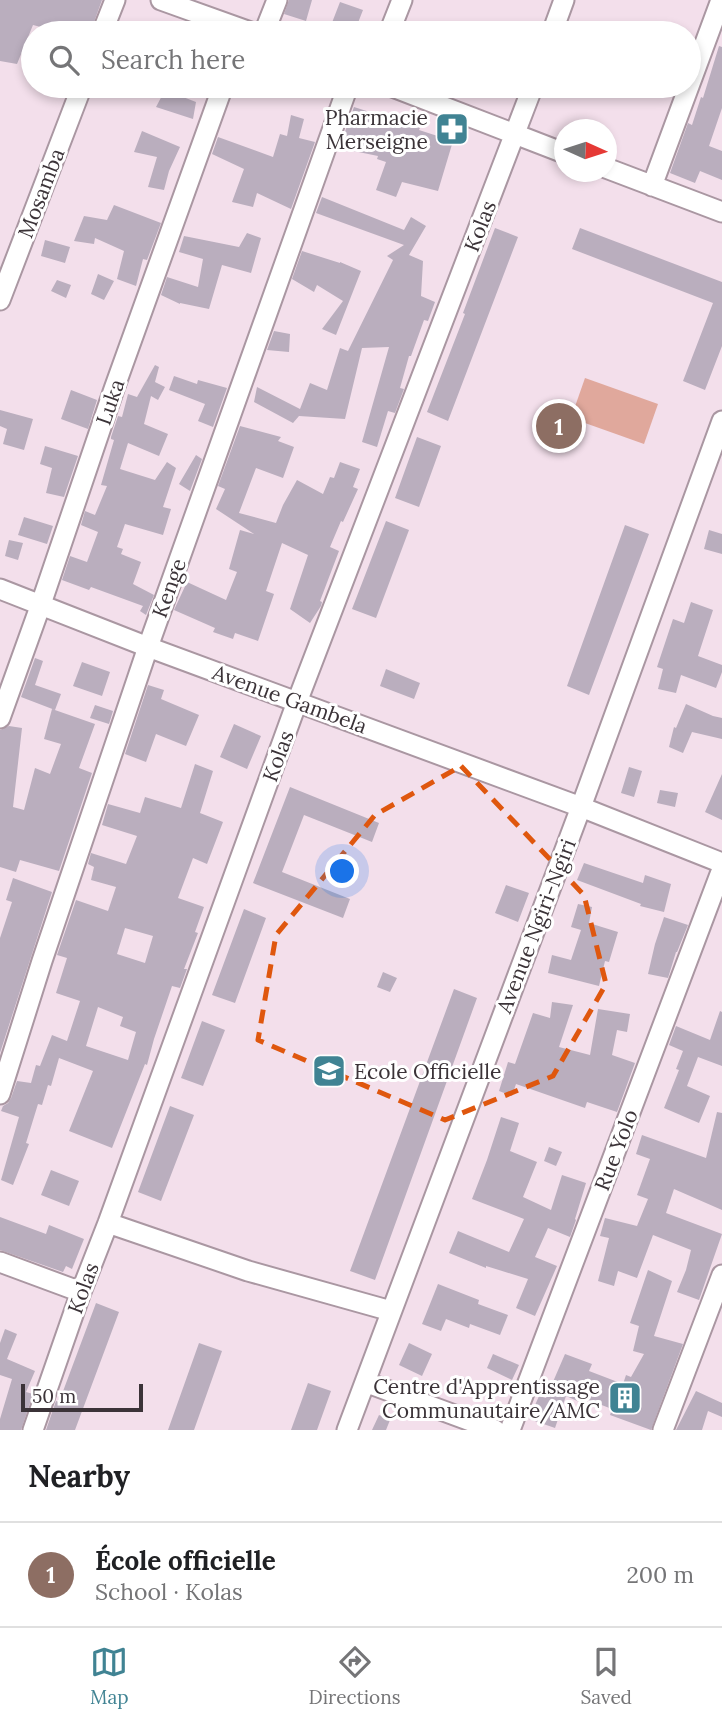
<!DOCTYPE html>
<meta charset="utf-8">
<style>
body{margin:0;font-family:Lora,serif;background:#f6f6f6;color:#202124}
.compass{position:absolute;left:554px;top:119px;width:63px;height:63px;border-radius:50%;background:#fff;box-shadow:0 4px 10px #0003;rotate:93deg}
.scale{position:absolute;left:21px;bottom:18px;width:122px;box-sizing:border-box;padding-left:7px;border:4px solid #3b3338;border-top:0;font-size:19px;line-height:24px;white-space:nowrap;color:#3b3338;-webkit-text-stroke:5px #fff;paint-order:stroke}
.you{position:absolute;left:343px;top:872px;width:24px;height:24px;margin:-18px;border:5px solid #fff;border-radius:50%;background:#1a73e8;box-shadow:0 0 0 10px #1a73e833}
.badge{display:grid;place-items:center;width:46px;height:46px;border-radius:50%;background:#408393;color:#fff;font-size:23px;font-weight:700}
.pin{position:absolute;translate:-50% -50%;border:4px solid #fff;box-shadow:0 2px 7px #0006}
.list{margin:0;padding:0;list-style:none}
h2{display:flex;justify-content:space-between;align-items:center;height:91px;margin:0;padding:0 28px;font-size:30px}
h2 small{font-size:23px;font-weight:400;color:#757577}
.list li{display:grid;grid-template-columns:46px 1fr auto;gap:21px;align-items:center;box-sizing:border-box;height:105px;padding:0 28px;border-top:2px solid #e0e0e0}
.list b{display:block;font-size:26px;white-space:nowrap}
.list p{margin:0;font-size:23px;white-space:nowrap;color:#757577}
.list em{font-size:23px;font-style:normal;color:#757577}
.icon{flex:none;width:38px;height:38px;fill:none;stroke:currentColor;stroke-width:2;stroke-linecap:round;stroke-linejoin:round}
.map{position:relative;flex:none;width:722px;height:1430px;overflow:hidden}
.search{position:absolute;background:#fff;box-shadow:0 4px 10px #0003;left:21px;right:21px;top:21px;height:77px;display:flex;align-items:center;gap:18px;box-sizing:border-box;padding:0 24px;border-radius:38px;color:#757577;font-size:26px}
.sheet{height:196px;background:#fff}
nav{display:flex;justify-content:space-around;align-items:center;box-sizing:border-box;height:98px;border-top:2px solid #e0e0e0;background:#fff;font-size:19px;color:#757577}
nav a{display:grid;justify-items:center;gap:4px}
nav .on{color:#408393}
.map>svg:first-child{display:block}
.green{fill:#e0a89c}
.building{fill:#baaebe;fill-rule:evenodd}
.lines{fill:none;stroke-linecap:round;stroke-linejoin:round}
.minor-casing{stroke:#aa97a2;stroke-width:23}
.minor{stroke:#fff;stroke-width:19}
.marked{fill:none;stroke:#df570e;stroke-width:5;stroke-dasharray:14 9;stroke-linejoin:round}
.labels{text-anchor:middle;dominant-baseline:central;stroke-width:6;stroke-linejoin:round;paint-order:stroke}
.poi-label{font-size:21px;fill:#3b3338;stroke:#fff;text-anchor:end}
.street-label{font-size:21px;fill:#3b3338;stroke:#fff}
</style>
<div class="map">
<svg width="722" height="1430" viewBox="0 0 722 1430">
<rect width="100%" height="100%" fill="#f3dfeb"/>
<path class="green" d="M585,378L658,404L644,444L571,418Z"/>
<path class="building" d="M0,0H102L90,33H64L33,25L17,64L0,61Z
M289,0H312L306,21L284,14Z
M340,2L363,10L354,33H328Z
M719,46L722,47V108L709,146L722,151V180L700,171L695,183L670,173L688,123L692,125L701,97L703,98Z
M165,90L196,102L193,119L156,107Z
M354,107L420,128L419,130L453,141L438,191L402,182L396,197L376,190L386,162L377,159L378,156L339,148Z
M291,115L304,119L299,138L315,142L291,209L257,193L253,207L232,202L244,169L212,154L218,137L273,157L280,134L287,136Z
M142,131L180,147L169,171L164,190L148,187L157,157L134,152Z
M322,197L404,230L411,217L426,226L409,255L423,261L421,296L435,302L428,321L424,320L411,356H409L400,388L404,389L395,413L388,411L377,447L362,442L389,347L362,348L345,419L299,416L293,423L254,402L257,387L300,409L310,383L327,390L340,348L348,351L393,260L387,256L404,245L316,213Z
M114,205L161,223L147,260L143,259L136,286L117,279L124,251L95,238L94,244L74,241L84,216L107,220Z
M495,228L518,237L448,421L427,412L465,314L463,313Z
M580,228L722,282V346L705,390L683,381L713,303L572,249Z
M247,233L261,238L251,273L222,265L209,309L180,303V304L161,295L167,277L198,287L203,259L179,252L184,236L239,247Z
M45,240L70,247L65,263L41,256Z
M302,251L340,263V262L361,271L336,335L322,329L343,301L317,285L314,292L292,279Z
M98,274L114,281L104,300L91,294Z
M57,280L71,285L66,298L51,291Z
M274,331L290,334L289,352L267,350Z
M155,365L159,367L155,382L165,387L158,400L151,396L144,424L168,434L159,456L128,443L120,469L155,480L167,462L176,468L163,507L171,509L163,535L125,524L117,547L123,549L121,554L141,562L133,584L154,595L146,615L140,611L143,606L91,587L89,590L62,580L70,556L87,562L98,532L81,525L85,511L95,515L107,486L101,485L114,440L111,439V437L118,416L122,417L128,394L137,397Z
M174,376L197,384L198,380L227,388L213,427L198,421L205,404L169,390Z
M71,390L97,400L88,429L61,419Z
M0,410L33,419L24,450L3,444L7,429L0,426Z
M240,426L281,437L278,441L294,447L283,478L256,468L239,513L276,523L283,505L297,480L323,494L330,477L334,478L340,462L360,469L353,487L358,489L343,522L341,521L330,547L339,551L320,601L322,602L321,606L310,623L290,609L308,555L282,543L266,591L274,594L258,641L235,633L233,639L213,632L215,628L174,610L187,582L226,600L237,572L229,569L240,530L254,534L216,509L225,489L218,486Z
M417,437L441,446L419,507L395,498Z
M45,446L78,456L64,497L46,493L52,468L40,464Z
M196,455L202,459L190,491L179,484Z
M24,517L53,526L47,544L18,535Z
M386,521L409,530L376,618L352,609Z
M625,525L649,534L589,695L567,686Z
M709,530L722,534V554L704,549Z
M9,540L23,543L18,560L5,556Z
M691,602L713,610L698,656L722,665V672L716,688L681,675L676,693L658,689L663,669L657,667L673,619L684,623Z
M35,658L43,661L35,685L61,694L55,710L21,697Z
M82,662L110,672L102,696L73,686Z
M386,669L420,683L414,699L380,686Z
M148,685L164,690L161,699L199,715L186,746L156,734L146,762L125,754Z
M686,704L713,716L722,718V739L692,732L683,753L669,747L674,727L676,728Z
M95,705L113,711L109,724L90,718Z
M52,709L95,724L79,768L92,773L59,871L20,860L16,872L0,867V730L9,726L22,728L13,807L24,810L35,768L50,774L61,744L44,739Z
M234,724L261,736L247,769L220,757Z
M195,764L213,771L200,813L223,822L207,864L193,858L178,898L204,907L195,932L198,933L184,969H187L180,988L172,986L154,1039L147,1065L145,1064L112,1148L69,1131L93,1071L59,1058L51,1086L48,1085L42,1105L38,1104L26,1143L29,1144L13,1185L1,1180L19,1117L1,1111L3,1106L8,1103L11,1098L17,1081L31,1083L36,1065L40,1066L52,1035L67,1041L80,1001L56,993L67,958L57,955L76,900L108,911L116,887L91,880L94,867L88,864L91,853L126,864L137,836L102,825L108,804L140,813L145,797L181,808ZM125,928L153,936L145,963L117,954ZM98,1007L123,1017L120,1026L136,1032L128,1060L86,1046Z
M629,767L642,771L634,797L621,793Z
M722,774V820L705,812Z
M290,787L379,823L372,842L304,815L282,872L350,899L343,918L253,883Z
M660,790L678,793L675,807L657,803Z
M584,863L643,883L645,875L671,884L664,912L640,906L641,904L577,880Z
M13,878L52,892L0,1053V938L12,902L6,900Z
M506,885L529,893L518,922L495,913Z
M578,904L592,907L589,923L618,932L609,962L605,961L599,986L548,973L552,955L571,960L581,930L571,927Z
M244,909L266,918L235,1003L212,995Z
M664,917L688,925L677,952H676L668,978L648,974L655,944Z
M383,972L397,978L390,992L377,987Z
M454,989L477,998L375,1280L350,1271Z
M552,1002L573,1005L559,1047L590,1055L598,1009L630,1014L627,1032L617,1030L612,1055L635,1063L617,1112L587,1102L585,1108L516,1084L512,1096L499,1091L508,1062L515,1064L533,1013L550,1018Z
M720,1011L722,1012V1066L698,1057L687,1086L710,1096L699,1123L664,1108L679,1070L676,1069L683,1051L669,1045L676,1026L710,1040Z
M202,1021L225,1030L203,1086L181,1078Z
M170,1106L194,1115L161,1201L138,1192Z
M717,1112L722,1113V1210L674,1189L666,1213L722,1234L699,1300L677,1292L686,1270L691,1250L653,1235L637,1278L618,1271L614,1286L598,1281L609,1238L600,1236L605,1218L637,1226L648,1199L637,1195L650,1159L636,1154L642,1135L706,1158Z
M501,1117L519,1123L510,1151L537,1162L523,1197L551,1210L562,1175L586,1183L575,1219L576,1220L570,1237L548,1228L535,1257L557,1266L535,1316L516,1308L528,1279L486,1266V1268L449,1253L458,1231L509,1252L524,1219L472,1199L487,1160Z
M549,1147L562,1152L556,1166L544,1161Z
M51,1170L79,1181L69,1206L41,1195Z
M0,1217L46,1234L49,1225L84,1239L72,1269L66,1266L63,1272L0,1250Z
M648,1270L672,1281L654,1336L683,1344L651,1430L610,1415L612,1409L586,1399L584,1404L566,1396L555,1428L529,1419L539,1396L546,1398L565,1354L592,1364L589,1371L623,1384L626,1375L631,1377L644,1354L633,1351L639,1326L630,1323Z
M438,1284L479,1300L478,1304L508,1315L500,1335L470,1324L469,1328L446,1319L441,1331L422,1324Z
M96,1303L119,1312L75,1430H46L56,1401L59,1402Z
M5,1329L17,1334L7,1359L35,1371L26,1392L33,1394L21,1430H0V1419L12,1379L0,1375V1343Z
M199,1343L222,1351L194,1430H168Z
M409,1343L432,1354L422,1376L399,1365Z
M493,1354L519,1365L512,1380L487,1368Z
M464,1378L483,1386L479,1397L460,1391Z
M308,1383L331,1391L317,1430H291Z
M696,1391L722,1403V1417L708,1411L702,1430H676Z
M379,1415L390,1420L386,1430H372Z"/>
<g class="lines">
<defs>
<path id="minor" d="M161,0L253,33
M102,33L115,0
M264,33L277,0
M389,33L402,0
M552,33L564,0
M390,86L564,153
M606,168L722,212
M652,186L721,0
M0,300L82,86
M0,589L148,647L581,807L722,863
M0,718L41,604L114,389L223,86
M0,1094L42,961L148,647L348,86
M108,1223L248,1271L391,1311
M0,1262L81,1292
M365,1382L495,1430
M33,1430L81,1292L108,1223L297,702L533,86
M347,1430L581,807L722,421
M510,1430L722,869
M663,1430L722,1275"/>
</defs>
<use href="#minor" class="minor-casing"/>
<use href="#minor" class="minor"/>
</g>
<path class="marked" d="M461,766L584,895L606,984L553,1076L445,1120L258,1040L276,935L375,815Z"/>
<defs>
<symbol id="pharmacy-square" viewBox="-11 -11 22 22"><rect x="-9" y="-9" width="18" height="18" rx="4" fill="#408393" stroke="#fff"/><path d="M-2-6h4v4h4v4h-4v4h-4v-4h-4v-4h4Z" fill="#fff"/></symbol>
<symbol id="school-square" viewBox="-11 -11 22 22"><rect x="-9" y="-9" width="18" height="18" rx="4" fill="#408393" stroke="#fff"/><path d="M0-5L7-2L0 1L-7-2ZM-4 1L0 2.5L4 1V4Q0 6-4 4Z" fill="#fff"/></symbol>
<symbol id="building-square" viewBox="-11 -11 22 22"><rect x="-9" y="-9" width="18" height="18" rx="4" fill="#408393" stroke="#fff"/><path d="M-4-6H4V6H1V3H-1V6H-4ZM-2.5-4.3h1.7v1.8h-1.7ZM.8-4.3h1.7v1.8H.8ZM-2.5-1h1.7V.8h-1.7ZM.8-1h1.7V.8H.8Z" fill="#fff"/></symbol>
</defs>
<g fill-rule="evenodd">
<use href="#pharmacy-square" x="433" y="110" width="38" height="38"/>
<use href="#school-square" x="310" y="1052" width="38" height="38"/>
<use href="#building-square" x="606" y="1379" width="38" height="38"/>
</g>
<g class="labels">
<g class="poi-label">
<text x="428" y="117">Pharmacie<tspan x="428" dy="24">Merseigne</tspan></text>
<text x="354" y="1071" text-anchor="start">Ecole Officielle</text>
<text x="600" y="1386">Centre d'Apprentissage<tspan x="600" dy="24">Communautaire/AMC</tspan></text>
</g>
<g class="street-label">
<text transform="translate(41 193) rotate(-69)">Mosamba</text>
<text transform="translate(480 226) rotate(-69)">Kolas</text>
<text transform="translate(110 402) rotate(-71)">Luka</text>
<text transform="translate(169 588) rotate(-70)">Kenge</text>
<text transform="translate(290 699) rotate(20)">Avenue Gambela</text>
<text transform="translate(278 756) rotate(-70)">Kolas</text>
<text transform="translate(536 926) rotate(-69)">Avenue Ngiri-Ngiri</text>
<text transform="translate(616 1150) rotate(-69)">Rue Yolo</text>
<text transform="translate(83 1288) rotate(-70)">Kolas</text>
</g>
</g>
</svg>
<svg class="compass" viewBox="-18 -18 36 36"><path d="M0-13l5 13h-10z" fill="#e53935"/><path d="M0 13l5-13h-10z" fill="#757577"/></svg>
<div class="scale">50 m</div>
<div class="you"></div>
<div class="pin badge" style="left:559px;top:426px;background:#8d6e63">1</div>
<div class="search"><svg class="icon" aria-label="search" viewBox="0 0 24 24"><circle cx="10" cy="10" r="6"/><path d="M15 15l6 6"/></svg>Search here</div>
</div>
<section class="sheet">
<h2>Nearby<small></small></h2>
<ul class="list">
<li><span class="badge" style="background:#8d6e63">1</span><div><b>École officielle</b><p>School · Kolas</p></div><em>200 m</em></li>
</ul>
</section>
<nav>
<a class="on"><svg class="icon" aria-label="map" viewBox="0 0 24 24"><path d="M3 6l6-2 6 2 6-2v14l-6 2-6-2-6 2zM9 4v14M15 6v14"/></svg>Map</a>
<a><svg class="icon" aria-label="directions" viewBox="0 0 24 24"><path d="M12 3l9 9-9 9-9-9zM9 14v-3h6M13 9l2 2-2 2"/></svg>Directions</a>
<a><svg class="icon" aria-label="saved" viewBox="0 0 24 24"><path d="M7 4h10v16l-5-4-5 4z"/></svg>Saved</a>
</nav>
